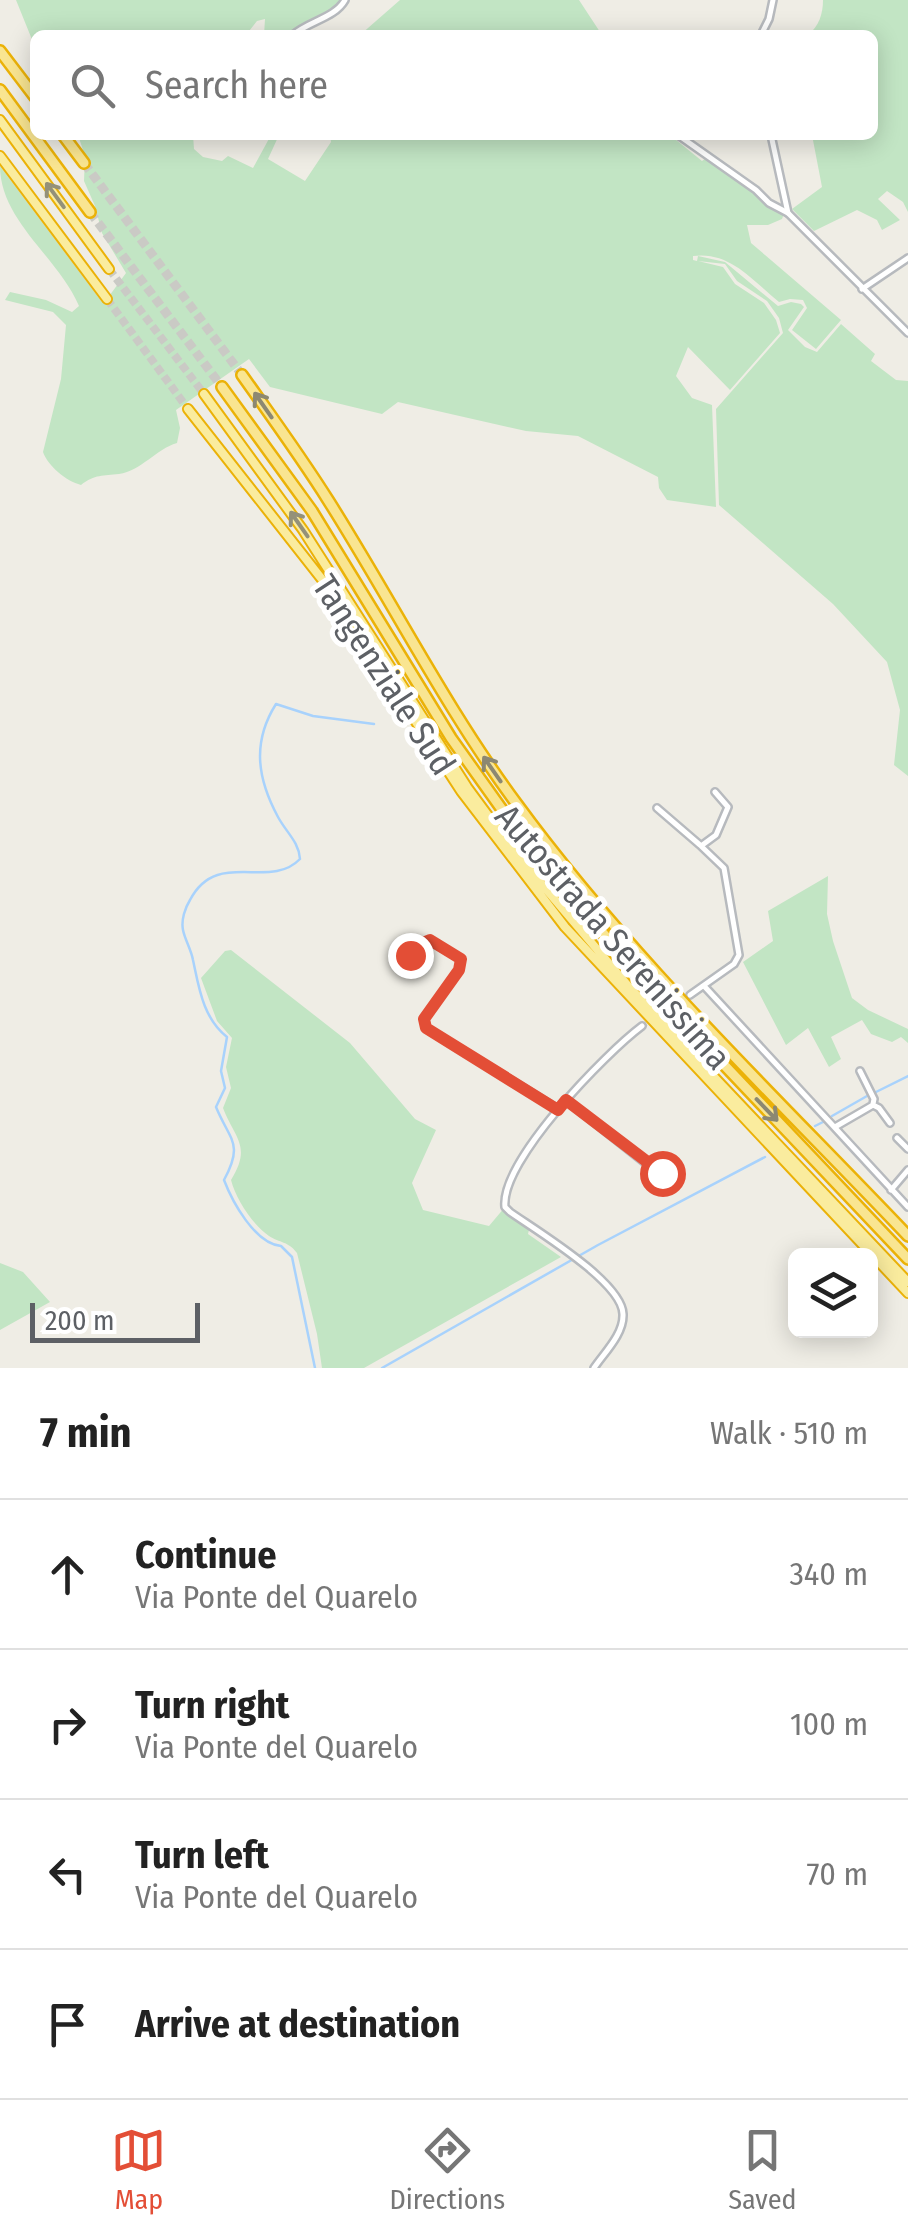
<!DOCTYPE html>
<meta charset="utf-8">
<style>
body{margin:0;font-family:"Fira Sans Condensed",sans-serif;background:#f6f6f6;color:#222}
.controls{position:absolute;right:30px;bottom:30px;display:grid;overflow:hidden;border-radius:15px;box-shadow:0 5px 25px #0003}
.controls button{width:90px;height:90px;display:grid;place-items:center;padding:0;border:0;border-bottom:2px solid #e0e0e0;background:#fff;color:#222;font:50px sans-serif}
.scale{position:absolute;left:30px;bottom:25px;width:170px;box-sizing:border-box;padding-left:10px;border:5px solid #5d6065;border-top:0;font-size:28px;line-height:35px;white-space:nowrap;color:#5d6065;-webkit-text-stroke:8px #fff;paint-order:stroke}
.stop{position:absolute;width:30px;height:30px;margin:-22px;border:8px solid #e34e36;border-radius:50%;background:#fff}
.stop.end{background:#e34e36;border-color:#fff;box-shadow:0 2px 10px #0008}
.list{margin:0;padding:0;list-style:none}
h2{display:flex;justify-content:space-between;align-items:center;height:130px;margin:0;padding:0 40px;font-size:42px}
h2 small{font-size:32px;font-weight:400;color:#767676}
.list li{display:grid;grid-template-columns:65px 1fr auto;gap:30px;align-items:center;box-sizing:border-box;height:150px;padding:0 40px;border-top:2px solid #e0e0e0}
.list b{display:block;font-size:38px;white-space:nowrap}
.list p{margin:0;font-size:32px;white-space:nowrap;color:#767676}
.list em{font-size:32px;font-style:normal;color:#767676}
.icon{flex:none;width:55px;height:55px;fill:none;stroke:currentColor;stroke-width:2;stroke-linecap:round;stroke-linejoin:round}
.map{position:relative;flex:none;width:908px;height:1368px;overflow:hidden}
.search{position:absolute;background:#fff;box-shadow:0 5px 25px #0003;left:30px;right:30px;top:30px;height:110px;display:flex;align-items:center;gap:25px;box-sizing:border-box;padding:0 35px;border-radius:15px;color:#767676;font-size:38px}
.sheet{height:730px;background:#fff}
nav{display:flex;justify-content:space-around;align-items:center;box-sizing:border-box;height:140px;border-top:2px solid #e0e0e0;background:#fff;font-size:28px;color:#767676}
nav a{display:grid;justify-items:center;gap:5px}
nav .on{color:#e34e36}
.map>svg:first-child{display:block}
.green{fill:#c2e5c4}
.lines{fill:none;stroke-linecap:round;stroke-linejoin:round}
.stream{stroke:#a8d2fc;stroke-width:2.5}
.minor-tunnel{stroke:#cacac5;stroke-width:5;stroke-dasharray:5 2.5;stroke-linecap:butt}
.trunk-tunnel{stroke:#cacac5;stroke-width:8;stroke-dasharray:8 4;stroke-linecap:butt}
.motorway-tunnel{stroke:#cacac5;stroke-width:9;stroke-dasharray:9 4.5;stroke-linecap:butt}
.minor-casing{stroke:#b7babe;stroke-width:10}
.tertiary-casing{stroke:#b7babe;stroke-width:10}
.trunk-casing{stroke:#ebb208;stroke-width:12}
.motorway-casing{stroke:#ebb208;stroke-width:14}
.minor{stroke:#fff;stroke-width:5}
.tertiary{stroke:#fff;stroke-width:5}
.trunk{stroke:#faec9e;stroke-width:8}
.motorway{stroke:#f9e591;stroke-width:9}
.oneway{stroke:#949179}
.oneway2{stroke:#8c8872}
.route{stroke:#e34e36;stroke-width:12}
.labels{text-anchor:middle;dominant-baseline:central;stroke-width:10;stroke-linejoin:round;paint-order:stroke}
.street-label{font-size:35px;fill:#5d6065;stroke:#fff}
</style>
<div class="map">
<svg width="908" height="1368" viewBox="0 0 908 1368">
<rect width="100%" height="100%" fill="#efede5"/>
<path class="green" d="M16,0H344L332,12L309,21L301,35H264L265,19L257,21L246,35H35V47Z
M400,0H579L602,35H360Z
M823,0H908V212L903,202L887,191L878,199L900,220L882,230L877,220L857,210L814,231L792,209L822,187L812,135H873V35H808C819,26 823,14 823,0Z
M78,135H193L194,149L203,157L222,161L228,156L253,168L271,135H279L268,159L305,181L331,142L330,135H670L702,161L706,158L785,211L782,219L768,225H747L751,243L841,320L816,349L792,330L807,308L803,300L790,299L779,302C752,280 730,251 693,256V260L697,261L698,256L725,262L778,306L791,302L801,304L804,307L788,330L805,347L817,352L841,324L875,354L871,361L896,380L908,381V776L894,765L900,710L887,662L833,604L719,505L716,409L783,333L779,318L767,301L737,281L725,264L698,261L723,267L735,284L764,303L776,320L780,333L730,390L688,347L676,376L692,398L712,405L716,507L667,500L659,488L658,477L578,436L526,431L398,402L382,414L270,387L249,359L176,410L180,428L177,443C156,449 141,471 119,474C103,476 95,474 81,485C66,481 48,466 43,452L61,379L66,325L53,312L5,300L10,292L46,300L72,312L79,306C59,258 0,221 0,166L102,302L107,299L126,273L102,233L95,206L84,181L85,156Z
M828,876L827,914L833,941L852,998L868,1010L908,1029V1043L901,1037L892,1042L871,1034L862,1020L831,1037L841,1059L829,1067L808,1028L786,1045L743,962L773,941L768,911Z
M231,950L350,1043L415,1119L436,1130L412,1183L423,1210L489,1226L505,1207L530,1226L528,1234L561,1257L364,1368H322L317,1334L297,1253C288,1241 280,1243 269,1236C252,1224 236,1199 231,1180C252,1146 235,1139 223,1108L231,1088L226,1067L232,1038L217,1021L201,978L225,951Z
M0,1263L23,1272L50,1302L0,1330Z"/>
<g class="lines">
<path class="stream" d="M876,1092L908,1076
M832,1116L867,1096
M815,1126L823,1122
M315,1368L292,1257L281,1246C255,1244 232,1201 224,1180C244,1143 230,1141 216,1107L225,1088L221,1071L227,1037C203,1018 199,988 193,960C191,949 185,940 183,930C181,920 185,908 190,900C217,848 269,891 300,859C299,842 286,832 278,817C257,778 252,742 276,704L313,716L374,724
M382,1368L598,1245L765,1157"/>
<path class="minor-tunnel" d="M642,1026L682,1001"/>
<path class="trunk-tunnel" d="M109,269L204,394
M107,299L188,409"/>
<path class="motorway-tunnel" d="M84,163L242,375
M90,212L222,387"/>
<defs>
<path id="minor" d="M293,35C309,21 335,18 345,0
M678,135L756,190L769,203L788,213
M862,289L908,258
M657,808L700,845
M411,955L423,942L430,941L461,959L459,970L424,1019L426,1028L558,1109
M705,987L908,1207
M690,995L734,964L739,955L724,868L701,846L716,835L728,807L715,792
M860,1071L874,1099L873,1104
M566,1100L653,1169L666,1174L673,1173
M835,1127L873,1105L879,1108L890,1123
M897,1138L908,1149
M891,1190L908,1170
M594,1368C604,1353 624,1334 623,1314C622,1282 537,1231 510,1212L505,1207C500,1161 606,1053 642,1026"/>
<path id="tertiary" d="M761,35L769,19L773,0
M771,135L788,213L908,333"/>
<path id="trunk" d="M0,120L109,269
M0,156L107,299
M204,394L303,530L467,787L517,855L629,987L908,1282
M188,409L328,587L461,791L565,927L908,1293"/>
<path id="motorway" d="M0,51L35,97
M0,90L90,212
M63,135L84,163
M242,375C271,416 301,457 328,500C392,601 445,707 516,803C630,959 775,1096 908,1236
M222,387L312,511L451,738L528,846L639,975L908,1259"/>
</defs>
<use href="#minor" class="minor-casing"/>
<use href="#tertiary" class="tertiary-casing"/>
<use href="#trunk" class="trunk-casing"/>
<use href="#motorway" class="motorway-casing"/>
<use href="#minor" class="minor"/>
<use href="#tertiary" class="tertiary"/>
<use href="#trunk" class="trunk"/>
<use href="#motorway" class="motorway"/>
</g>
<defs><path id="oneway-shaft" d="M-6 0H5M1.5-3L5.5 0L1.5 3" fill="none" stroke-width="1.6" stroke-linecap="round" stroke-linejoin="round" transform="scale(2.5)"/></defs>
<g class="oneway">
<use href="#oneway-shaft" transform="translate(55 195) rotate(-126)"/>
<use href="#oneway-shaft" transform="translate(299 524) rotate(-125)"/>
</g>
<g class="oneway2">
<use href="#oneway-shaft" transform="translate(263 405) rotate(-125)"/>
<use href="#oneway-shaft" transform="translate(492 769) rotate(-125)"/>
<use href="#oneway-shaft" transform="translate(767 1110) rotate(46)"/>
</g>
<g class="lines">
<path class="route" d="M410,955L420,944L430,940L461,959L459,970L424,1019L426,1028L558,1110L566,1100L662,1173"/>
</g>
<g class="labels">
<g class="street-label">
<text transform="translate(384 675) rotate(57)">Tangenziale Sud</text>
<text transform="translate(613 937) rotate(49)">Autostrada Serenissima</text>
</g>
</g>
</svg>
<div class="controls">
<button><svg class="icon" aria-label="layers" viewBox="0 0 24 24"><path d="M12 4l9 5-9 5-9-5zM3 14l9 5 9-5"/></svg></button>
</div>
<div class="scale">200 m</div>
<div class="stop" style="left:662px;top:1173px"></div>
<div class="stop end" style="left:410px;top:955px"></div>
<div class="search"><svg class="icon" aria-label="search" viewBox="0 0 24 24"><circle cx="10" cy="10" r="6"/><path d="M15 15l6 6"/></svg>Search here</div>
</div>
<section class="sheet">
<h2>7 min<small>Walk · 510 m</small></h2>
<ul class="list">
<li><svg class="icon" aria-label="ahead" viewBox="0 0 24 24"><path d="M12 20V5M6 11l6-6 6 6"/></svg><div><b>Continue</b><p>Via Ponte del Quarelo</p></div><em>340 m</em></li>
<li><svg class="icon" aria-label="right" viewBox="0 0 24 24"><path d="M7 20v-9h11M14 6l5 5-5 5"/></svg><div><b>Turn right</b><p>Via Ponte del Quarelo</p></div><em>100 m</em></li>
<li><svg class="icon" aria-label="left" viewBox="0 0 24 24"><path d="M17 20v-9H6M10 6l-5 5 5 5"/></svg><div><b>Turn left</b><p>Via Ponte del Quarelo</p></div><em>70 m</em></li>
<li><svg class="icon" aria-label="arrive" viewBox="0 0 24 24"><path d="M6 21V4h12l-3 4 3 4H6"/></svg><div><b>Arrive at destination</b></div></li>
</ul>
</section>
<nav>
<a class="on"><svg class="icon" aria-label="map" viewBox="0 0 24 24"><path d="M3 6l6-2 6 2 6-2v14l-6 2-6-2-6 2zM9 4v14M15 6v14"/></svg>Map</a>
<a><svg class="icon" aria-label="directions" viewBox="0 0 24 24"><path d="M12 3l9 9-9 9-9-9zM9 14v-3h6M13 9l2 2-2 2"/></svg>Directions</a>
<a><svg class="icon" aria-label="saved" viewBox="0 0 24 24"><path d="M7 4h10v16l-5-4-5 4z"/></svg>Saved</a>
</nav>
